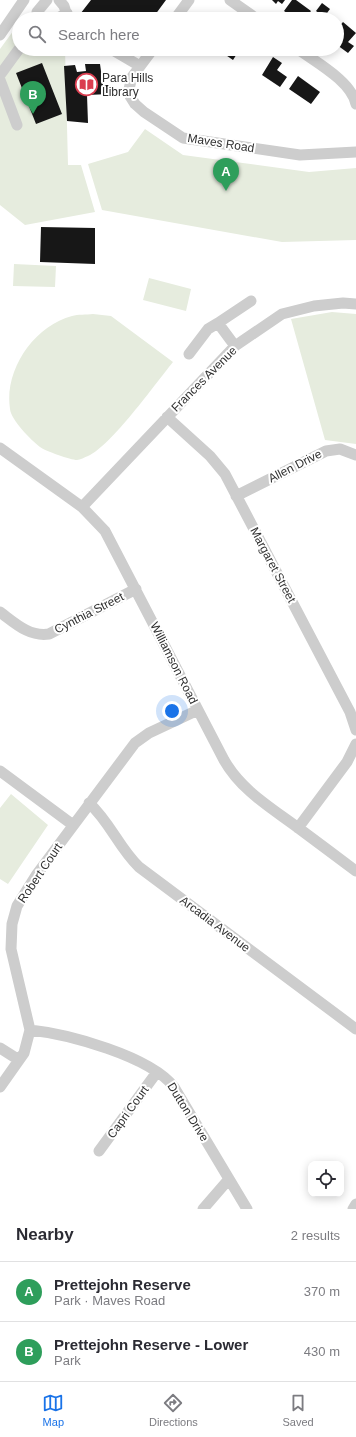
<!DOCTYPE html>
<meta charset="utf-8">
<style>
body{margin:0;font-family:Arial,sans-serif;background:#f2f2f3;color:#2b2b33}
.controls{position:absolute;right:12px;bottom:12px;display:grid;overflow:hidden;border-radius:8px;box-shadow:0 2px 10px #0003}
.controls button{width:36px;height:36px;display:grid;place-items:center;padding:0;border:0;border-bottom:1px solid #e1e1e2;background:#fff;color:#2b2b33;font:20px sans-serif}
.you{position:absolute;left:172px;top:711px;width:14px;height:14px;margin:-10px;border:3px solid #fff;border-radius:50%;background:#1a73e8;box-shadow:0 0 0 6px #1a73e833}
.badge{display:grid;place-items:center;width:26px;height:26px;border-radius:50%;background:#1a73e8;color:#fff;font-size:13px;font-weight:700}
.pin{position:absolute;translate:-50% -33px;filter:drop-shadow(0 1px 2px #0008)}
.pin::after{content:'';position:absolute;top:21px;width:14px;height:12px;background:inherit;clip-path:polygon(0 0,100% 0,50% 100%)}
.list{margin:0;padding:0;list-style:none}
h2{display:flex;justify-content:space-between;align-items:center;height:52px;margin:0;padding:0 16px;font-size:17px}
h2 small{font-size:13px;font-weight:400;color:#7c7c81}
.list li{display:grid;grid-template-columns:26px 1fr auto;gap:12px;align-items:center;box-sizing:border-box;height:60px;padding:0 16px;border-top:1px solid #e1e1e2}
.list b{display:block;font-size:15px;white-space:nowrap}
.list p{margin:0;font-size:13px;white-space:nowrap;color:#7c7c81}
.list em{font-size:13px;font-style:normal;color:#7c7c81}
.icon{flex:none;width:22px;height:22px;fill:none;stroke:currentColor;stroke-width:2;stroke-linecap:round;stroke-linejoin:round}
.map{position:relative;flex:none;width:356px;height:1209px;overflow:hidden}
.search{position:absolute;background:#fff;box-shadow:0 2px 10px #0003;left:12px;right:12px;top:12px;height:44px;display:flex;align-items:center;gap:10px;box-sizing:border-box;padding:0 14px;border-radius:22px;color:#7c7c81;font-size:15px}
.sheet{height:172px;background:#fff}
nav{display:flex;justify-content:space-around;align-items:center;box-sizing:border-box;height:56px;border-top:1px solid #e1e1e2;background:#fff;font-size:11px;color:#7c7c81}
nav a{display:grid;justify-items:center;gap:2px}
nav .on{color:#1a73e8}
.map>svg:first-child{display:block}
.green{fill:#e6ecde}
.building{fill:#171717}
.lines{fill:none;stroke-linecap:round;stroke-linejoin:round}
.minor{stroke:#cdcdcd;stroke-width:11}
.labels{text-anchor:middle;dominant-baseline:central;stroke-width:4;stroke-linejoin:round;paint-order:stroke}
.poi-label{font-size:12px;fill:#303030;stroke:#fff;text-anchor:start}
.street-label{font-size:12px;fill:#303030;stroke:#fff}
</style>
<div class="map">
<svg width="356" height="1209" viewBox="0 0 356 1209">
<rect width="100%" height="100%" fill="#fff"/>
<path class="green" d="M19,23V49H65L68,165H81L95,212L25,225L0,205V49Z
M145,129L183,155L309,172L356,168V240L282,242L102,210L88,164L128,152Z
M14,264L56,266L55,287L13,286Z
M149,278L191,289L186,311L143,300Z
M332,312L356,314V444L325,440L291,319Z
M93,314L111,316L173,362C155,384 111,446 88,456C85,457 80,460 77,460C71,460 45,451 40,447C31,440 11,420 10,409C4,370 34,326 72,316C78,314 86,315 93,314Z
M11,794L48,825L8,884L0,879V808Z"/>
<path class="building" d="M91,0H166L152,19L77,18Z
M272,0H285L282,4L278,1L276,4Z
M292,0H296L311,11L305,19H295L284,11Z
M322,3L330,9L324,17L316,11Z
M343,22L356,33L348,42L354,46L348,53L337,45V29Z
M217,49H240L233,60Z
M273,57L282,63L277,70L287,77L280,87L262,75Z
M42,63L62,114L36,124L16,73Z
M85,64H100L103,85H109L110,94L87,95L88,123L67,121L64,66L75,65L77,72L86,71Z
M298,76L320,92L311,104L289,89Z
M41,227L95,228V264L40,262Z"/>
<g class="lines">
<path class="minor" d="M59,0L64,6L68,19
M230,0L257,19
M41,19L38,16L37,12L47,0
M56,19L67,13
M175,19L189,0
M0,35L24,0
M111,49L140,66
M153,49L132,77L129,89L130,96L135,104L144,112L183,138L300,155L356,152
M298,49C317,63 351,81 356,104
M0,75L19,49
M0,80L17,125
M235,346L218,323L251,301
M189,354L208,329L218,323
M167,417L210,456L225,474L350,712L356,730
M0,448L82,507L105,531L224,760C241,790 270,807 297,827C317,842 336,856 356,871
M236,496L326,451L340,449L356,455
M82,507L235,346L282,314L314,306L343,303L356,304
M0,612C15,623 29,637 49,634L136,589
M0,771L73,825
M89,803C110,822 119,848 139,867L356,1029
M298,828L347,762L356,744
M30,1030C68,1034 150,1056 174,1087L247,1209
M0,1048L19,1060
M0,1087L24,1053L30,1030L11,949L12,924L17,906L37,874L135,743L149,733L198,710
M99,1151L157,1072
M203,1209L229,1179
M353,1209L356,1204"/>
</g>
<defs>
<symbol id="library-ring" viewBox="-11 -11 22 22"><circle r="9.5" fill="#fff" stroke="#da3e50" stroke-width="1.5"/><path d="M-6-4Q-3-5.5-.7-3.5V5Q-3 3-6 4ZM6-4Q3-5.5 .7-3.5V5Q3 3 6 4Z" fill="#da3e50"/></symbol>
</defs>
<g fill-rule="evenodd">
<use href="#library-ring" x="74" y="72" width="25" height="25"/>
</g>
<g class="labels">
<g class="poi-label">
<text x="102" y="78">Para Hills<tspan x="102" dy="14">Library</tspan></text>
</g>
<g class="street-label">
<text transform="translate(221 143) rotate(9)">Maves Road</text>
<text transform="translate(204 379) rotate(-45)">Frances Avenue</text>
<text transform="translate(295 466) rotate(-27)">Allen Drive</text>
<text transform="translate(273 565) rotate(62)">Margaret Street</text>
<text transform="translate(89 613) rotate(-27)">Cynthia Street</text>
<text transform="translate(174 663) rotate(63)">Williamson Road</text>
<text transform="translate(40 873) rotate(-56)">Robert Court</text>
<text transform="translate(215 924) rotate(37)">Arcadia Avenue</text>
<text transform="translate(128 1112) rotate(-54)">Capri Court</text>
<text transform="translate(188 1112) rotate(58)">Dutton Drive</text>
</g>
</g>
</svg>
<div class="controls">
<button><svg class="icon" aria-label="locate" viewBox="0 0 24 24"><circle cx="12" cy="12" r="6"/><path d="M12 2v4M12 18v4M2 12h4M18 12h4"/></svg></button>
</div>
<div class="you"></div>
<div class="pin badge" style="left:226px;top:191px;background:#2e9e5b">A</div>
<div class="pin badge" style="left:33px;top:114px;background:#2e9e5b">B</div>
<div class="search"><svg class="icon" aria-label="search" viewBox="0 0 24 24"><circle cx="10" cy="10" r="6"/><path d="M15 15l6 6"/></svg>Search here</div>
</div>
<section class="sheet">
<h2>Nearby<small>2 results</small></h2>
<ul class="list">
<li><span class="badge" style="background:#2e9e5b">A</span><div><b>Prettejohn Reserve</b><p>Park · Maves Road</p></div><em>370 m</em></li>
<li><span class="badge" style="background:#2e9e5b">B</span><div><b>Prettejohn Reserve - Lower</b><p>Park</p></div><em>430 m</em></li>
</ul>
</section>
<nav>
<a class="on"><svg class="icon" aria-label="map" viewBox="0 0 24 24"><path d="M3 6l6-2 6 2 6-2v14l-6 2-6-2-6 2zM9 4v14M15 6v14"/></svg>Map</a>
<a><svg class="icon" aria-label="directions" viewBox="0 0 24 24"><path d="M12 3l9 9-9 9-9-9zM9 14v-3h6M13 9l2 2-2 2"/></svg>Directions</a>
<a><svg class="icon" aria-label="saved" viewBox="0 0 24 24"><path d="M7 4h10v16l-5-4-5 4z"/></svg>Saved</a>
</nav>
